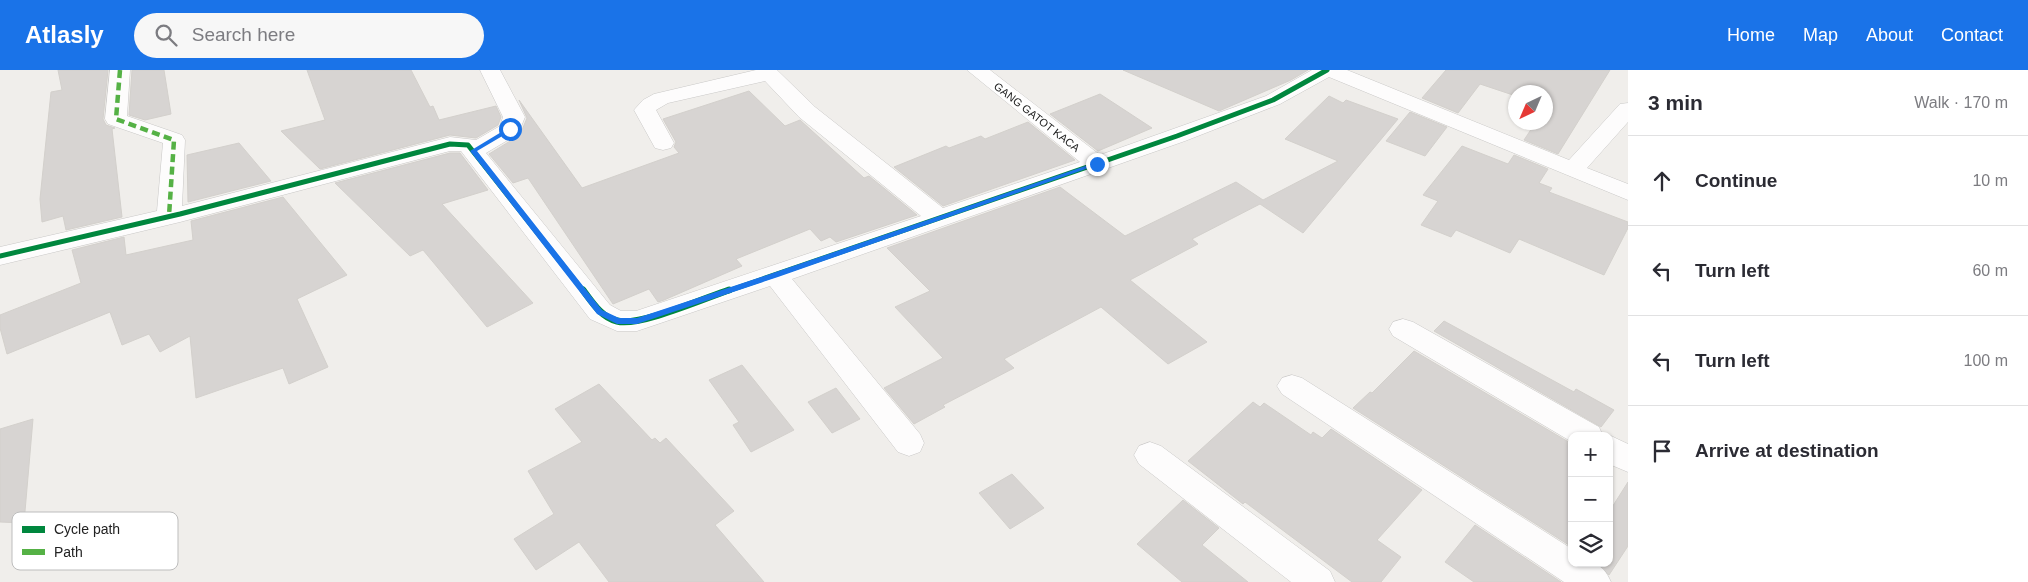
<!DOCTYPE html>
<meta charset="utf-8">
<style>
body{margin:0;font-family:Arial,sans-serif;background:#f7f7f7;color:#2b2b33}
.controls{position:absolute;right:15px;bottom:15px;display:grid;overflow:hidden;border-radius:10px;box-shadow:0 1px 4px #0004}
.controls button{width:45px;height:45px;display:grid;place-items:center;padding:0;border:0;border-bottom:1px solid #e1e1e2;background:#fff;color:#2b2b33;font:25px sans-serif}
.compass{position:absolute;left:1508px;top:15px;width:45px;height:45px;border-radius:50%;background:#fff;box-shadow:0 1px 4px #0004;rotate:224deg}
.stop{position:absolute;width:15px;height:15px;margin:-11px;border:4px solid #1a73e8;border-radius:50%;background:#fff}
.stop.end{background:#1a73e8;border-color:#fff;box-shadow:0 1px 5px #0008}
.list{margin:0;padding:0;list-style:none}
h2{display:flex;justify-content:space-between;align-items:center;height:65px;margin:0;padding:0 20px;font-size:21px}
h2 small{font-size:16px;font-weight:400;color:#7c7c81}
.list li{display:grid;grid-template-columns:32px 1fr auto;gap:15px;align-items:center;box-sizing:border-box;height:90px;padding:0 20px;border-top:1px solid #e1e1e2}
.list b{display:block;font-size:19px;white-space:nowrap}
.list em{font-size:16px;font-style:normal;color:#7c7c81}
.icon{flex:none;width:28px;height:28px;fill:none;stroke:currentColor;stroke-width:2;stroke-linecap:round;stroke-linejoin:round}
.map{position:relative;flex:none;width:1628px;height:512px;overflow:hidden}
header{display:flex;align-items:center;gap:30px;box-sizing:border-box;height:70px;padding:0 25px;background:#1a73e8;color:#fff}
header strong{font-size:24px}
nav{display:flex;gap:28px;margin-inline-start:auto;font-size:18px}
.search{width:350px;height:45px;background:#f7f7f7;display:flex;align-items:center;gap:12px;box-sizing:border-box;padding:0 18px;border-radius:28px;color:#7c7c81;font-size:19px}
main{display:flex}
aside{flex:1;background:#fff}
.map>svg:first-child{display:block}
.building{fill:#d7d4d2;stroke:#d3d0cc}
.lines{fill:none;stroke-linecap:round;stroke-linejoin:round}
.minor-casing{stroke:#c9c8c7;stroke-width:1}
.minor{fill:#fdfcfc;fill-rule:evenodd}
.quiet{stroke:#55b145;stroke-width:4.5;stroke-dasharray:8 4.5;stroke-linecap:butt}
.cycleway-far1-casing{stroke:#fff;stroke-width:8}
.cycleway-casing{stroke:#fff;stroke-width:10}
.cycleway-far1{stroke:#00873e;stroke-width:5}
.cycleway{stroke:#00873e;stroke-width:7}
.route{fill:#1a73e8}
.labels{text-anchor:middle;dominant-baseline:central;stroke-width:4.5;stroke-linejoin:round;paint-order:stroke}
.far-street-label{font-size:11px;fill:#222;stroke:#fff}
.key{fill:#fff;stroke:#bdbdbd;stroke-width:1}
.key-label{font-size:14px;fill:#222}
</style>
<header>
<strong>Atlasly</strong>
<div class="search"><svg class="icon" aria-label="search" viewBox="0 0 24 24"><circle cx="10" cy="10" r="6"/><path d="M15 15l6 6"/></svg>Search here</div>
<nav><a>Home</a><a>Map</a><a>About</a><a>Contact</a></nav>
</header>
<main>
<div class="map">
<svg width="1628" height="512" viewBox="0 0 1628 512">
<rect width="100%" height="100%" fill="#f0eeeb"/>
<path class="building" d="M58,0H108L103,49L106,55L115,58L112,59L122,147L66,160L63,146L42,152L40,129L51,22L62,20Z
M132,0H164L171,44L145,50L129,45Z
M307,0H411L430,37L433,36L439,50L496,36L501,47L498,55L476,68L450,65L320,99L281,61L325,50Z
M1123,0H1308L1291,10L1219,41Z
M1446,0H1610L1558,84L1524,70L1536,52H1546V22H1516V26L1480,14L1458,43L1422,28Z
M749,21L785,56L800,50L864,108L869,106L917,145L836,172L830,167L821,171L810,159L736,189L742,196L664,230L658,232L649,219L613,234L528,108L513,113L489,84L520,65L527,48L519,30L582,118L679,83L674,77L676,72L663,49Z
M1100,24L1152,58L1098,81L1050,44Z
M1329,26L1343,33L1346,30L1398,49L1303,163L1260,134L1192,169L1198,174L1130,210L1207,272L1168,294L1101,237L1004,289L1014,298L943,335L945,337L914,354L884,318L943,288L895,237L930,221L887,178L1060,117L1125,166L1236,112L1263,130L1338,91L1285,69Z
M1410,42L1447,57L1425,86L1386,71Z
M1028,52L1075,90L943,136L894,97L946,76L949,78L981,66L985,69Z
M239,73L271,111L188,132L187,85Z
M1462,76L1508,94L1514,85L1548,99L1539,113L1552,118L1549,122L1628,152V158L1604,205L1519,169L1510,183L1456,160L1451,167L1421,155L1438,131L1423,125Z
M450,83H460L488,120L442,134L533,233L487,257L423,180L410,186L335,113Z
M283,127L347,205L297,229L328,297L289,314L283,298L196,328L190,266L160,282L149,264L122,275L110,242L7,284L0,258V245L81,213L72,180L124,167L126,185L193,170L191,151Z
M1444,251L1574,322L1576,319L1614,340L1601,357L1434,261Z
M1414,281L1572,374V477L1353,338L1370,322L1372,323Z
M742,295L794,360L751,382L733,355L739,352L709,310Z
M599,314L652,370L655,368L660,373L666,368L734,441L715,455L764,512H609L579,472L536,500L514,469L554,444L528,401L582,372L555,339Z
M836,318L860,349L832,363L808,332Z
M1253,332L1260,337L1264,333L1311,365L1313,362L1322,368L1331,359L1422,420L1377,470L1401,487L1381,512H1352L1245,432L1243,434L1188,391Z
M33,349L24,453L0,452V359Z
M1012,404L1044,438L1010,459L979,423Z
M1628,412V476L1609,505L1597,493H1609V442Z
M1183,430L1219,458L1202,475L1248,512H1182L1137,474Z
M1475,455L1561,512H1474L1445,492Z"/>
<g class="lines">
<defs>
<path id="minor" d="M110,0H130L127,46L182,65L185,70L182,136L450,67L476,70L500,56L503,47L480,0H500L525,47L518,64L486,83L610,235L621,241H636L921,146L799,47L765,11L668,33L656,40L674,73L671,78L663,80L655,78L634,40L643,30L654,24L756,0H777L815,37L943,138L1080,92L967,0H990L1100,85L1266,26L1312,0H1347L1569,90L1620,34L1628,33V52L1587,98L1628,114V130L1329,7L1280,34L1185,71L792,209L920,364L924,373L920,382L909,386L898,382L770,216L637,261H617L590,249L461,81H450L180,152L0,195V177L157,141L163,73L108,54L105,49Z
M1403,249L1413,252L1599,357L1603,366H1572V372L1393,266L1389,259L1393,252Z
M1292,305L1302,308L1572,479V493C1592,493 1602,491 1611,512H1564L1282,324L1277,316L1282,308Z
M1609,365L1628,374V402L1609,394V366H1607Z
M1150,372L1161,376L1330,501L1335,512H1291L1139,394L1134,385L1139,376Z"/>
</defs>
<use href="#minor" class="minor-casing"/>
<use href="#minor" class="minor"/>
<path class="quiet" d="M120,0L116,49L174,70L169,146"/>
<defs>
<path id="cycleway-far1" d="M0,186L180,144L450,74L468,75L584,222
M725,222L1177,66L1273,30L1327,0"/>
<path id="cycleway" d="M583,220C592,232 601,247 617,251C639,257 705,228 729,220"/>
</defs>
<use href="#cycleway-far1" class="cycleway-far1-casing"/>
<use href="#cycleway" class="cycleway-casing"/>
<use href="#cycleway-far1" class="cycleway-far1"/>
<use href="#cycleway" class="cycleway"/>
</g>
<path class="route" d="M508,58L514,59L477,81L602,240L619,248H637L773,203L1094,93L1100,94L778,207L637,254H617L597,244L470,81Z"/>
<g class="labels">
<g class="far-street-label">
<text transform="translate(1037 47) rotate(38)">GANG GATOT KACA</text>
</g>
</g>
<rect x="12" y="442" width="166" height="58" rx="8" class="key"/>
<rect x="22" y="456" width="23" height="7" fill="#00873e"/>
<rect x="22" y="479" width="23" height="6" fill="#55b145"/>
<g class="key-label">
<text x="54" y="464">Cycle path</text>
<text x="54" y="487">Path</text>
</g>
</svg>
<div class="controls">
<button>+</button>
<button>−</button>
<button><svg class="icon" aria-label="layers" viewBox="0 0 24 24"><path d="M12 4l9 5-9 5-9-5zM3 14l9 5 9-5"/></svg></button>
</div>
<svg class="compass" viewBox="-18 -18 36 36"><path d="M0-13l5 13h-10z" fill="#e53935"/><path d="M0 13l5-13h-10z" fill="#7c7c81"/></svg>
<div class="stop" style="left:510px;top:59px"></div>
<div class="stop end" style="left:1097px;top:94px"></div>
</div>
<aside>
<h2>3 min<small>Walk · 170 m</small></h2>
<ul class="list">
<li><svg class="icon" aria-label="ahead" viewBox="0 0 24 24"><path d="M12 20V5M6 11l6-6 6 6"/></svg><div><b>Continue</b></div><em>10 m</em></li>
<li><svg class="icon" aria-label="left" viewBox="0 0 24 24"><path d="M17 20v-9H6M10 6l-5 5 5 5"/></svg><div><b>Turn left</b></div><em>60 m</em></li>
<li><svg class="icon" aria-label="left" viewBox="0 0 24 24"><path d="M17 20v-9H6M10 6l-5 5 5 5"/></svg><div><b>Turn left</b></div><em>100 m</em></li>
<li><svg class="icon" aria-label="arrive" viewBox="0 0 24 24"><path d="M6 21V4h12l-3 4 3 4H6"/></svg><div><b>Arrive at destination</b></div></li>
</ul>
</aside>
</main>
